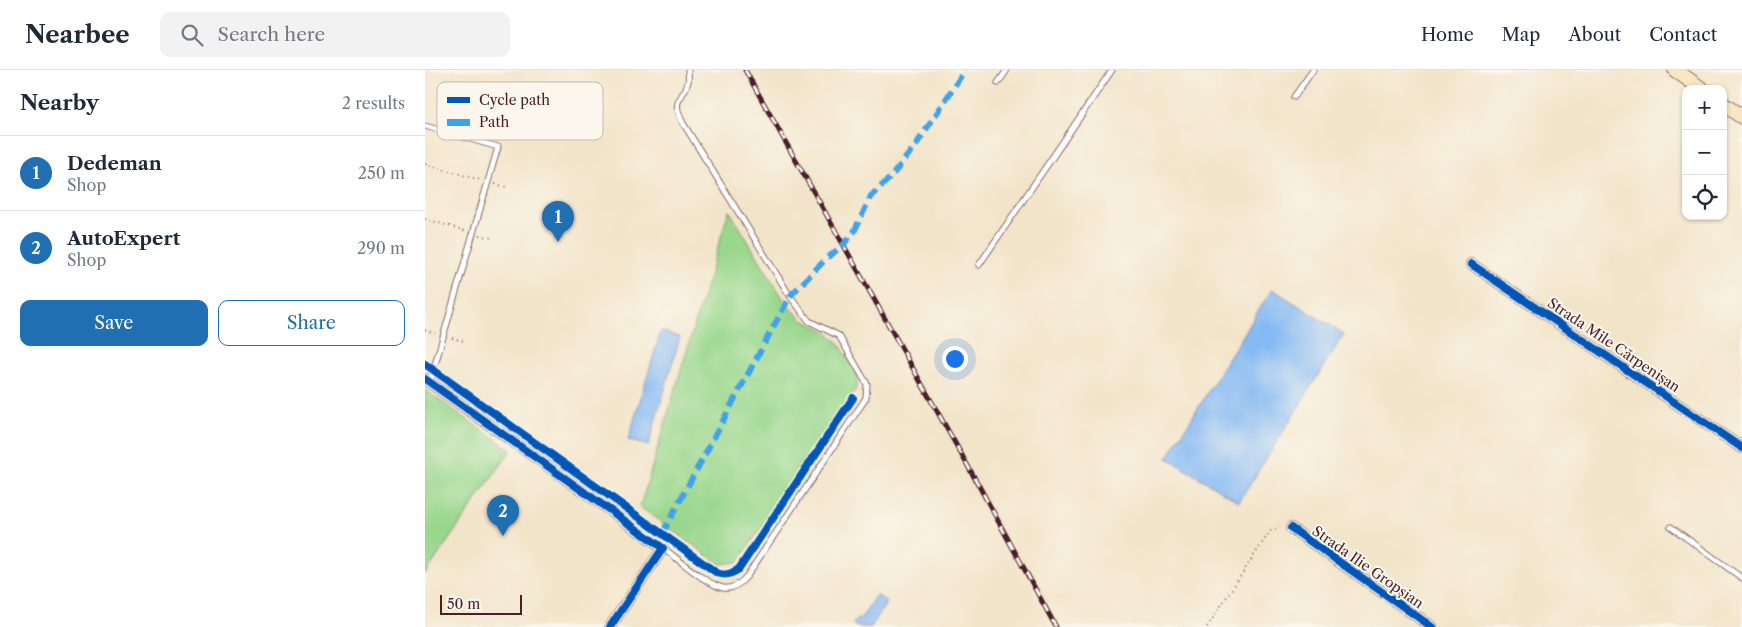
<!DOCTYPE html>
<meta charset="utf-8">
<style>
body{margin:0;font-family:"Libre Caslon Text",serif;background:#f2f2f3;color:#1f2937}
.controls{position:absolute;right:15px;top:15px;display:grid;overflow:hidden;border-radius:10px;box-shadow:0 1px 4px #0004}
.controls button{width:45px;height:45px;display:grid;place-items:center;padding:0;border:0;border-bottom:1px solid #e0e1e3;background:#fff;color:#1f2937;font:25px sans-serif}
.scale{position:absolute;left:15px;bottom:12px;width:82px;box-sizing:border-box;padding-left:5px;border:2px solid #4a1f2b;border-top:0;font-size:14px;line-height:18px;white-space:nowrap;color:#4a1f2b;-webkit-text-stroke:4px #fbf7ec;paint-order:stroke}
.you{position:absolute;left:529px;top:288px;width:18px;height:18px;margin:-12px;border:4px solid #fff;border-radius:50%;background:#1a73e8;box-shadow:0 0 0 8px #1a73e833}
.badge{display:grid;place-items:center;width:32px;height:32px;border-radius:50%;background:#1f6fb2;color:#fff;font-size:16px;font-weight:700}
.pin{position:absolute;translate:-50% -41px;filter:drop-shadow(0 1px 2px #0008)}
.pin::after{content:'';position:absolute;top:26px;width:18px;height:15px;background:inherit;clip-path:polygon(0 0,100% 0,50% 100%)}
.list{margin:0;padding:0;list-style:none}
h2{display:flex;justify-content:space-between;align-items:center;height:65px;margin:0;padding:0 20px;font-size:21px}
h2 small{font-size:16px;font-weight:400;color:#747a83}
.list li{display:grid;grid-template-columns:32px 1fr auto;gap:15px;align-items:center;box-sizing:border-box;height:75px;padding:0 20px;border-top:1px solid #e0e1e3}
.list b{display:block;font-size:19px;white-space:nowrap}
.list p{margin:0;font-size:16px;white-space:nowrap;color:#747a83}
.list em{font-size:16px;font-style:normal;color:#747a83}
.actions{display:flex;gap:10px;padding:15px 20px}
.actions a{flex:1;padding:11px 0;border:1px solid #1f6fb2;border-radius:10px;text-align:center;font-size:18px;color:#1f6fb2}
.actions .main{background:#1f6fb2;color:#fff}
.icon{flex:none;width:28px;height:28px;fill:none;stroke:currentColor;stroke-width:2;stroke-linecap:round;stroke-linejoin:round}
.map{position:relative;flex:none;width:1317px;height:557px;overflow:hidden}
header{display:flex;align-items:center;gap:30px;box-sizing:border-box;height:70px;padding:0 25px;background:#fff;border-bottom:1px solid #e0e1e3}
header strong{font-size:24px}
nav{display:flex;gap:28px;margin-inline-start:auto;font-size:18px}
.search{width:350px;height:45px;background:#f2f2f3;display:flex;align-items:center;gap:12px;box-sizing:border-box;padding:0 18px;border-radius:10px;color:#747a83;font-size:19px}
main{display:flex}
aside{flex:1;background:#fff}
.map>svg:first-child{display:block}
.green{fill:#99d78c;stroke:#727b5c}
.water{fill:#85b9f3;stroke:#686c8f}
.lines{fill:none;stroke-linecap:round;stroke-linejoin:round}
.lane-casing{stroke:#856462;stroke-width:7}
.street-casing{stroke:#856462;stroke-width:12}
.secondary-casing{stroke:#856462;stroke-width:16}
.path{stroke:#856462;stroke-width:2;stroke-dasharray:1 4;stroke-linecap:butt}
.lane{stroke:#fff;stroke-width:5}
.street{stroke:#fff;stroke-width:10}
.secondary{stroke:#f9e7c3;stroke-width:14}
.rail-casing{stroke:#4a1f2b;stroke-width:5}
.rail{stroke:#fbf7ec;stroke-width:3;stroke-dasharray:9;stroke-linecap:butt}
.quiet{stroke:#40a2eb;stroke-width:6;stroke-dasharray:12 6;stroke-linecap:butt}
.cycleway-casing{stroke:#fbf7ec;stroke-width:11}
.cycleway{stroke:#0057b8;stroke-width:8}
.labels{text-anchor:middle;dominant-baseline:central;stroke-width:4;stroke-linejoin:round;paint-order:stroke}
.street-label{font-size:14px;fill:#4a1f2b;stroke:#fbf7ec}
.key{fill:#fbf7ec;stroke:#c6b6b2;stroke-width:1}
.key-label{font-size:14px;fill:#4a1f2b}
</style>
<header>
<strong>Nearbee</strong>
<div class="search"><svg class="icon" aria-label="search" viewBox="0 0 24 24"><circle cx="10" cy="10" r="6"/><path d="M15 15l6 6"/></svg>Search here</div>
<nav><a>Home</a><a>Map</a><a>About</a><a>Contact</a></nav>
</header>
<main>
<aside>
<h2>Nearby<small>2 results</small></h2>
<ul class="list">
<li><span class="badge">1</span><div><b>Dedeman</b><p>Shop</p></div><em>250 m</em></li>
<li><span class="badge">2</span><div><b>AutoExpert</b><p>Shop</p></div><em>290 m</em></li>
</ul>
<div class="actions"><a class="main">Save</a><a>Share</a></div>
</aside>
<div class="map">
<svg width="1317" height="557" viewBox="0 0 1317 557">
<rect width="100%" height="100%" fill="#fbf7ec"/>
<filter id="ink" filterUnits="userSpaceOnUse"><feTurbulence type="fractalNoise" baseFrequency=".02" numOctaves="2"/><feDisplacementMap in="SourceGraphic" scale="10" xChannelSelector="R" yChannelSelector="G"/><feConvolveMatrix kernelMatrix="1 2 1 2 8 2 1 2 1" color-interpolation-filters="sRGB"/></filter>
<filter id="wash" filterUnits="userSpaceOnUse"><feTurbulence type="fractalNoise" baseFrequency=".0096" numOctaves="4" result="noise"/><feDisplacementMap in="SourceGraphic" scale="20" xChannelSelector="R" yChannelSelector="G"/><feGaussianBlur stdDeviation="1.12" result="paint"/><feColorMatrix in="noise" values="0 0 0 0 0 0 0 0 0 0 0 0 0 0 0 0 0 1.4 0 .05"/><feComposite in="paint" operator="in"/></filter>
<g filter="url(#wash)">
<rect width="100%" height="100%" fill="#f2e4c9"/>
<path class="green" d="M304,140L362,235L378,250L400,261L413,272L432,303V317L313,492L295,494L215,437Z
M0,320L86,380L0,504Z"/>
<path class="water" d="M847,219L919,264L814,432L742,388Z
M236,261L255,267L223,376L203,370Z
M451,525L462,532L446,557H432L428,554L432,549L435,550Z"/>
</g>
<g filter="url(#ink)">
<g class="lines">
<defs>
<path id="lane" d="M573,13L582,0
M869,27L888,0
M0,56L73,77L5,312
M554,195L687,0
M1246,457L1317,508
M238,478C252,488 282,515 298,518C308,520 316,513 322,506L441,328L442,314L414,266L384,251L365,226L258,53C245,27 258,32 263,12C264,9 263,4 263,0"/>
<path id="street" d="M1046,194L1317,378
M0,309L238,478L185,557
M866,458L1007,557"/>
<path id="secondary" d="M1250,0L1277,19
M1298,34L1317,47"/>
</defs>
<use href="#lane" class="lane-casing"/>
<use href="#street" class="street-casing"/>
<use href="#secondary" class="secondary-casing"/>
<path class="path" d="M0,94L55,110
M70,114L81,117
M0,149L41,161
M55,165L67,168
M0,260L10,263
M27,268L39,271
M782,557L845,461L855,458"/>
<use href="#lane" class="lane"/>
<use href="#street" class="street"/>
<use href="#secondary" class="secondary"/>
<defs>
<path id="rail" d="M320,0L548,405L631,557"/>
</defs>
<use href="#rail" class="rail-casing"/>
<use href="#rail" class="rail"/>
<path class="quiet" d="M237,464L365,226L399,191L419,174L429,162L446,126L465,108L491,75L540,0"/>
<defs>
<path id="cycleway" d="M1046,194L1317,378
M0,294L292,503C301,506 306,504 314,499L428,328
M0,309L238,478L185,557
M866,458L1007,557"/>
</defs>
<use href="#cycleway" class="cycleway-casing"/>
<use href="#cycleway" class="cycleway"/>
</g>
</g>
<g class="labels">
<g class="street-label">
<text transform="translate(1189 275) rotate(34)">Strada Mile Cărpenișan</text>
<text transform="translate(943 497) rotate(35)">Strada Ilie Gropșian</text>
</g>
</g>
<rect x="12" y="12" width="166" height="58" rx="8" class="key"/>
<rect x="22" y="27" width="23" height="6" fill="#0057b8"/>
<rect x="22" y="49" width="23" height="7" fill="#40a2eb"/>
<g class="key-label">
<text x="54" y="35">Cycle path</text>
<text x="54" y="57">Path</text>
</g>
</svg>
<div class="controls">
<button>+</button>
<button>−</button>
<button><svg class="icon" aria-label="locate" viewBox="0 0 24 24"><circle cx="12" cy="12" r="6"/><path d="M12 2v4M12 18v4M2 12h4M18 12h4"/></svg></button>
</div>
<div class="scale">50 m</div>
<div class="you"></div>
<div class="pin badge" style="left:133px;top:172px">1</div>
<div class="pin badge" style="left:78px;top:466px">2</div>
</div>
</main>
